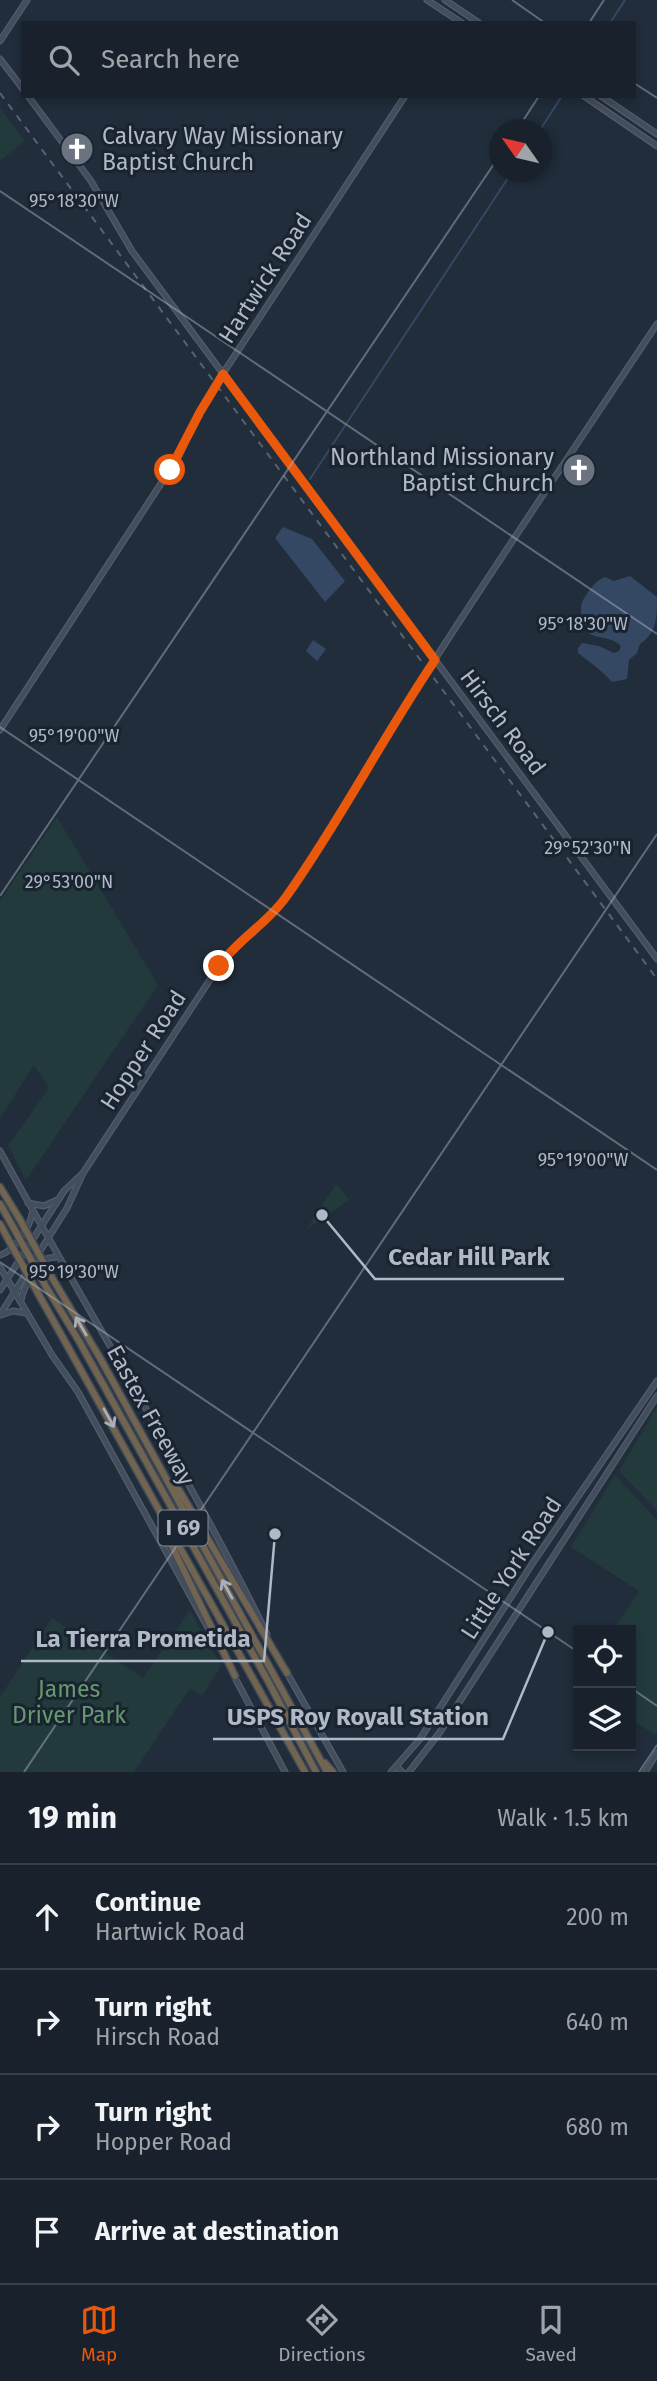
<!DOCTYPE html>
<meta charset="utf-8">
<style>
body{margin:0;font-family:"Fira Sans",sans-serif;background:#262f38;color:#f1f3f6}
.controls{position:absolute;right:21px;bottom:21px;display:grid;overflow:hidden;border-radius:0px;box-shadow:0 4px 10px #0003}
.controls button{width:63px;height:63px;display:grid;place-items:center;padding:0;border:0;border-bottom:2px solid #373f48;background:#19222c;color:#f1f3f6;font:35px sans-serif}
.compass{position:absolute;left:489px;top:119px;width:63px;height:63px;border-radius:50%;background:#19222c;box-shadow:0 4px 10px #0003;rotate:304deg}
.stop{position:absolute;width:21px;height:21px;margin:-16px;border:5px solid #ea580c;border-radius:50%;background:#fff}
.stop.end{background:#ea580c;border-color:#fff;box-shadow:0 2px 7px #0008}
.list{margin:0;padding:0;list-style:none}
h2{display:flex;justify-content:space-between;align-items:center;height:91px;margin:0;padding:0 28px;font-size:30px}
h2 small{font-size:23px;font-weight:400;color:#9fa4a9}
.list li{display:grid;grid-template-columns:46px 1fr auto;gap:21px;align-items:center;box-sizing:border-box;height:105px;padding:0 28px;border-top:2px solid #373f48}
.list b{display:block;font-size:26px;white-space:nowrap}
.list p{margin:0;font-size:23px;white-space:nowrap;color:#9fa4a9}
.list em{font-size:23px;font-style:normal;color:#9fa4a9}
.icon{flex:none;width:38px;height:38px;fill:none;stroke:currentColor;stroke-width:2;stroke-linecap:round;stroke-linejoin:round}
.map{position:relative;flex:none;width:657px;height:1772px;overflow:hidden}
.search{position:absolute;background:#19222c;box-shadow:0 4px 10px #0003;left:21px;right:21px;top:21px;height:77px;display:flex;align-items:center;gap:18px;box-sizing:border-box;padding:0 24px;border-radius:0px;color:#9fa4a9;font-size:26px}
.sheet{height:511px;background:#19222c}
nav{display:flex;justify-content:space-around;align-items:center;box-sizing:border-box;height:98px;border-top:2px solid #373f48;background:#19222c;font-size:19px;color:#9fa4a9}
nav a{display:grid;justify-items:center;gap:4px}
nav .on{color:#ea580c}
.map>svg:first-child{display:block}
.green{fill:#233a3c}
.water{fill:#344863}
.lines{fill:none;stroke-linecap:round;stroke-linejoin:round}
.stream{stroke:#344863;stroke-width:2}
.secondary-casing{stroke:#525c69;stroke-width:7}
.highway-casing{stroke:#3f4956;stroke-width:9}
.secondary{stroke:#424e5e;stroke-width:4.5}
.highway{stroke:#716451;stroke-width:6}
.rail{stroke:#566372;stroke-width:2;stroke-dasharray:7 7;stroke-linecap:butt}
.highway-bridge-casing{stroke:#3f4956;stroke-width:9;stroke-linecap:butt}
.highway-bridge{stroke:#716451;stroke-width:6}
.oneway{stroke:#a9b0bb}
.route{stroke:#ea580c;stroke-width:9}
.ticks{fill:none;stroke:#afb9c7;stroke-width:2;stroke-opacity:0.45}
.labels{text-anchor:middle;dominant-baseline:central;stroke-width:6;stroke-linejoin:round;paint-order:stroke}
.shield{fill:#1a2330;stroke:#828c9a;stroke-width:2}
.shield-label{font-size:21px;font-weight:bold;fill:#afb9c7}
.poi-label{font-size:23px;fill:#afb9c7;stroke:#1a2330;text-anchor:start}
.street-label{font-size:23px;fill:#afb9c7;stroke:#1a2330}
.park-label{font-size:23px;fill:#659970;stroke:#1a2330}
.ticks-label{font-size:18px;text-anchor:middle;fill:#afb9c7;stroke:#1a2330;stroke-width:6;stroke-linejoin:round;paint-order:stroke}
.leader{fill:none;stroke:#afb9c7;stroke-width:2.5}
.callout-dot{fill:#afb9c7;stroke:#1a2330;stroke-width:2.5}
.callout-label{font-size:24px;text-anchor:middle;font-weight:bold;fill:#afb9c7;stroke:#1a2330;stroke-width:6;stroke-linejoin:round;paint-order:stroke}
</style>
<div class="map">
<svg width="657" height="1772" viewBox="0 0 657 1772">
<rect width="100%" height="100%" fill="#212d3b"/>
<path class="green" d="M0,108L25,141L1,160L0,159Z
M57,817L158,985L26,1180L8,1146L49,1088L34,1065L0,1118V901Z
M336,1184L349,1200L306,1230Z
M657,1407V1511L619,1471Z
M615,1475L657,1520V1732L655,1735L631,1719V1630H613L639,1591L571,1547Z
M190,1610L221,1666L202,1696L190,1688L134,1772H0V1697L52,1618L143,1678Z"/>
<path class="water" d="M283,527L312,539L345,581L325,602L275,538Z
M630,576L657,597C657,619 657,632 640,644L637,653L629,660L627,679L612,682C602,671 590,662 578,653V648L582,643L599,646L614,653L619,651L621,646C607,631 582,646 581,613C581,606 581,602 585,597C590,589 596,580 605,577L614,581Z
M313,640L326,649L317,661L306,651Z"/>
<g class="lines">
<path class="stream" d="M610,23L625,0
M540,130L562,96
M310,479L512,172"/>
<defs>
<path id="secondary" d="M427,0L462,23
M445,0L479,23
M0,41L27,0
M0,59L23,89
M28,96L91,181L132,251L657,959
M584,96L657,146
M601,96L657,134
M0,730L179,456L199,412L220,378L405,96
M0,1151C88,1313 186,1469 267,1634
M28,1203L44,1206L57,1200
M0,1255C13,1252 30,1227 32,1214
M0,1267L52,1355L78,1392L212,1635
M0,1290L64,1191L82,1174
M21,1301C23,1288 35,1266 46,1259C48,1258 55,1257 57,1257
M0,1315L67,1208L83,1173L219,966C239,938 269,922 288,894C337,822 380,747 426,673C501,556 580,440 657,324
M1,1315L13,1311L26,1313
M287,1673L343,1772
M233,1674L285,1772
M397,1767L402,1772
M391,1772L420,1739L532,1564L657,1381
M409,1772L440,1732L657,1396
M645,1772L657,1753"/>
<path id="highway" d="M0,1187L19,1218
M0,1204L13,1227
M0,1224L7,1237
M51,1276L100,1358L327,1772
M45,1285L79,1341L268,1681L316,1772
M39,1295L305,1772
M171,1483L179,1490L287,1673
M168,1531L169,1540L235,1676
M325,1763L333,1772"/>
</defs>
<use href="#secondary" class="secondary-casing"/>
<use href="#highway" class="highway-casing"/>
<use href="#secondary" class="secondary"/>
<use href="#highway" class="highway"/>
<path class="rail" d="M0,93L657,979"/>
<defs>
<path id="highway-bridge" d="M19,1218L51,1276
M13,1227L45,1285
M7,1237L39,1295"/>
</defs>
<use href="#highway-bridge" class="highway-bridge-casing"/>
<use href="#highway-bridge" class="highway-bridge"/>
</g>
<defs><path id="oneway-shaft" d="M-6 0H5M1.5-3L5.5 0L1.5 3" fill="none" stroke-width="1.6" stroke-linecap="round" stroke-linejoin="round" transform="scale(1.75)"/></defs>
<g class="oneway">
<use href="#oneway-shaft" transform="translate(81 1326) rotate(-120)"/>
<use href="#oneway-shaft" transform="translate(109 1418) rotate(61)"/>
<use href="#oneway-shaft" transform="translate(227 1589) rotate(-119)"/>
</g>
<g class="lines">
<path class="route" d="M170,470L200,412L223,374L435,660C383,737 340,821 286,897C267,924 238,939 219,966"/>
</g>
<path class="ticks" d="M512,0L545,23M589,23L604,0M634,83L657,98M517,130L539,96M0,191L657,634M0,727L657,1170M0,896L500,155M0,1262L578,1652M631,1688L657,1706M24,1772L657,834M639,1772L657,1745"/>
<defs>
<symbol id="church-disc" viewBox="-11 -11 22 22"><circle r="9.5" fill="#6b7280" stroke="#1a2330"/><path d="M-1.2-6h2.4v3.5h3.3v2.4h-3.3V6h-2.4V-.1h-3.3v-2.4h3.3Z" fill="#fff"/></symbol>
</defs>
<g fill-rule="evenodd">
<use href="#church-disc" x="58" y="130" width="38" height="38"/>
<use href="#church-disc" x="560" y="451" width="38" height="38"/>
</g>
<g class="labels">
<rect class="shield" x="158.5" y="1510.5" width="49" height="35" rx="5"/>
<g class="shield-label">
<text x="183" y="1528">I 69</text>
</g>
<g class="poi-label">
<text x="102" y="136">Calvary Way Missionary<tspan x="102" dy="26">Baptist Church</tspan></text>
<text x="554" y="457" text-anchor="end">Northland Missionary<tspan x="554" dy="26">Baptist Church</tspan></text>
</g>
<g class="street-label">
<text transform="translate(265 278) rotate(-57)">Hartwick Road</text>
<text transform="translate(503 722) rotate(53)">Hirsch Road</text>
<text transform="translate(143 1050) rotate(-57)">Hopper Road</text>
<text transform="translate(151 1415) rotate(61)">Eastex Freeway</text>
<text transform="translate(511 1568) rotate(-57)">Little York Road</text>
</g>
<g class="park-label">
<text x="69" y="1689">James<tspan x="69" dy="26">Driver Park</tspan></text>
</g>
</g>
<g class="ticks-label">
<text x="74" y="207">95°18'30"W</text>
<text x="583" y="630">95°18'30"W</text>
<text x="74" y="742">95°19'00"W</text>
<text x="588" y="854">29°52'30"N</text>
<text x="69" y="888">29°53'00"N</text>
<text x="583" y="1166">95°19'00"W</text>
<text x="74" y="1278">95°19'30"W</text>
</g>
<path class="leader" d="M322 1215L375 1279H564M275 1534L264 1661H21M548 1632L503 1739H213"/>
<g class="callout-dot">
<circle cx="322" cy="1215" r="7"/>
<circle cx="275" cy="1534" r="7"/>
<circle cx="548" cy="1632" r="7"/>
</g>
<g class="callout-label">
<text x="469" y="1265">Cedar Hill Park</text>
<text x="143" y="1647">La Tierra Prometida</text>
<text x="358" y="1725">USPS Roy Royall Station</text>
</g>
</svg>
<div class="controls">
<button><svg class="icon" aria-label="locate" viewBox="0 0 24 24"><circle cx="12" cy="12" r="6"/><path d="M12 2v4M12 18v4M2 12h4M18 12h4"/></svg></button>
<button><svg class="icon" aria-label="layers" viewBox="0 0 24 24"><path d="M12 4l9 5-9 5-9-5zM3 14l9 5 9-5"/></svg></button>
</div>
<svg class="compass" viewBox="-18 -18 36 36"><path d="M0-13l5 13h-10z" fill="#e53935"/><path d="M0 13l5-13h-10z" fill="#9fa4a9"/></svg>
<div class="stop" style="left:170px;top:470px"></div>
<div class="stop end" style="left:219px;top:966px"></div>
<div class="search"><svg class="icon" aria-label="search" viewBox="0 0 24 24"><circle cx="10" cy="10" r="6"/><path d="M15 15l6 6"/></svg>Search here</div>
</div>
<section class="sheet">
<h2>19 min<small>Walk · 1.5 km</small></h2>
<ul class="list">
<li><svg class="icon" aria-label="ahead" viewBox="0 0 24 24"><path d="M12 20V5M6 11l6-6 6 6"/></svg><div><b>Continue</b><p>Hartwick Road</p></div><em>200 m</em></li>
<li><svg class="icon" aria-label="right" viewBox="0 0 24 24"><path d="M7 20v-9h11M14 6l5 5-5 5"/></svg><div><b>Turn right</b><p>Hirsch Road</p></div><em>640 m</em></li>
<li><svg class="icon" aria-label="right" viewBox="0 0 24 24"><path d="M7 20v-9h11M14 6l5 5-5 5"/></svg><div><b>Turn right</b><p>Hopper Road</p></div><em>680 m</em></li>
<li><svg class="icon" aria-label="arrive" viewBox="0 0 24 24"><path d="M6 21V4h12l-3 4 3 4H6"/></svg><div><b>Arrive at destination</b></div></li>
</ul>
</section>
<nav>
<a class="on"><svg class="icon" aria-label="map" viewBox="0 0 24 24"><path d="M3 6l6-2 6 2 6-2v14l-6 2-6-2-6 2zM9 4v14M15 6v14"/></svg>Map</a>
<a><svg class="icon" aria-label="directions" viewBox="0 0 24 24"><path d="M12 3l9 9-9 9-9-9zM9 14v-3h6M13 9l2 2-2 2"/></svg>Directions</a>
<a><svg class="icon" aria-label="saved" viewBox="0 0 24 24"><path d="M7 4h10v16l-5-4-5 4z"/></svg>Saved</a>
</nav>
